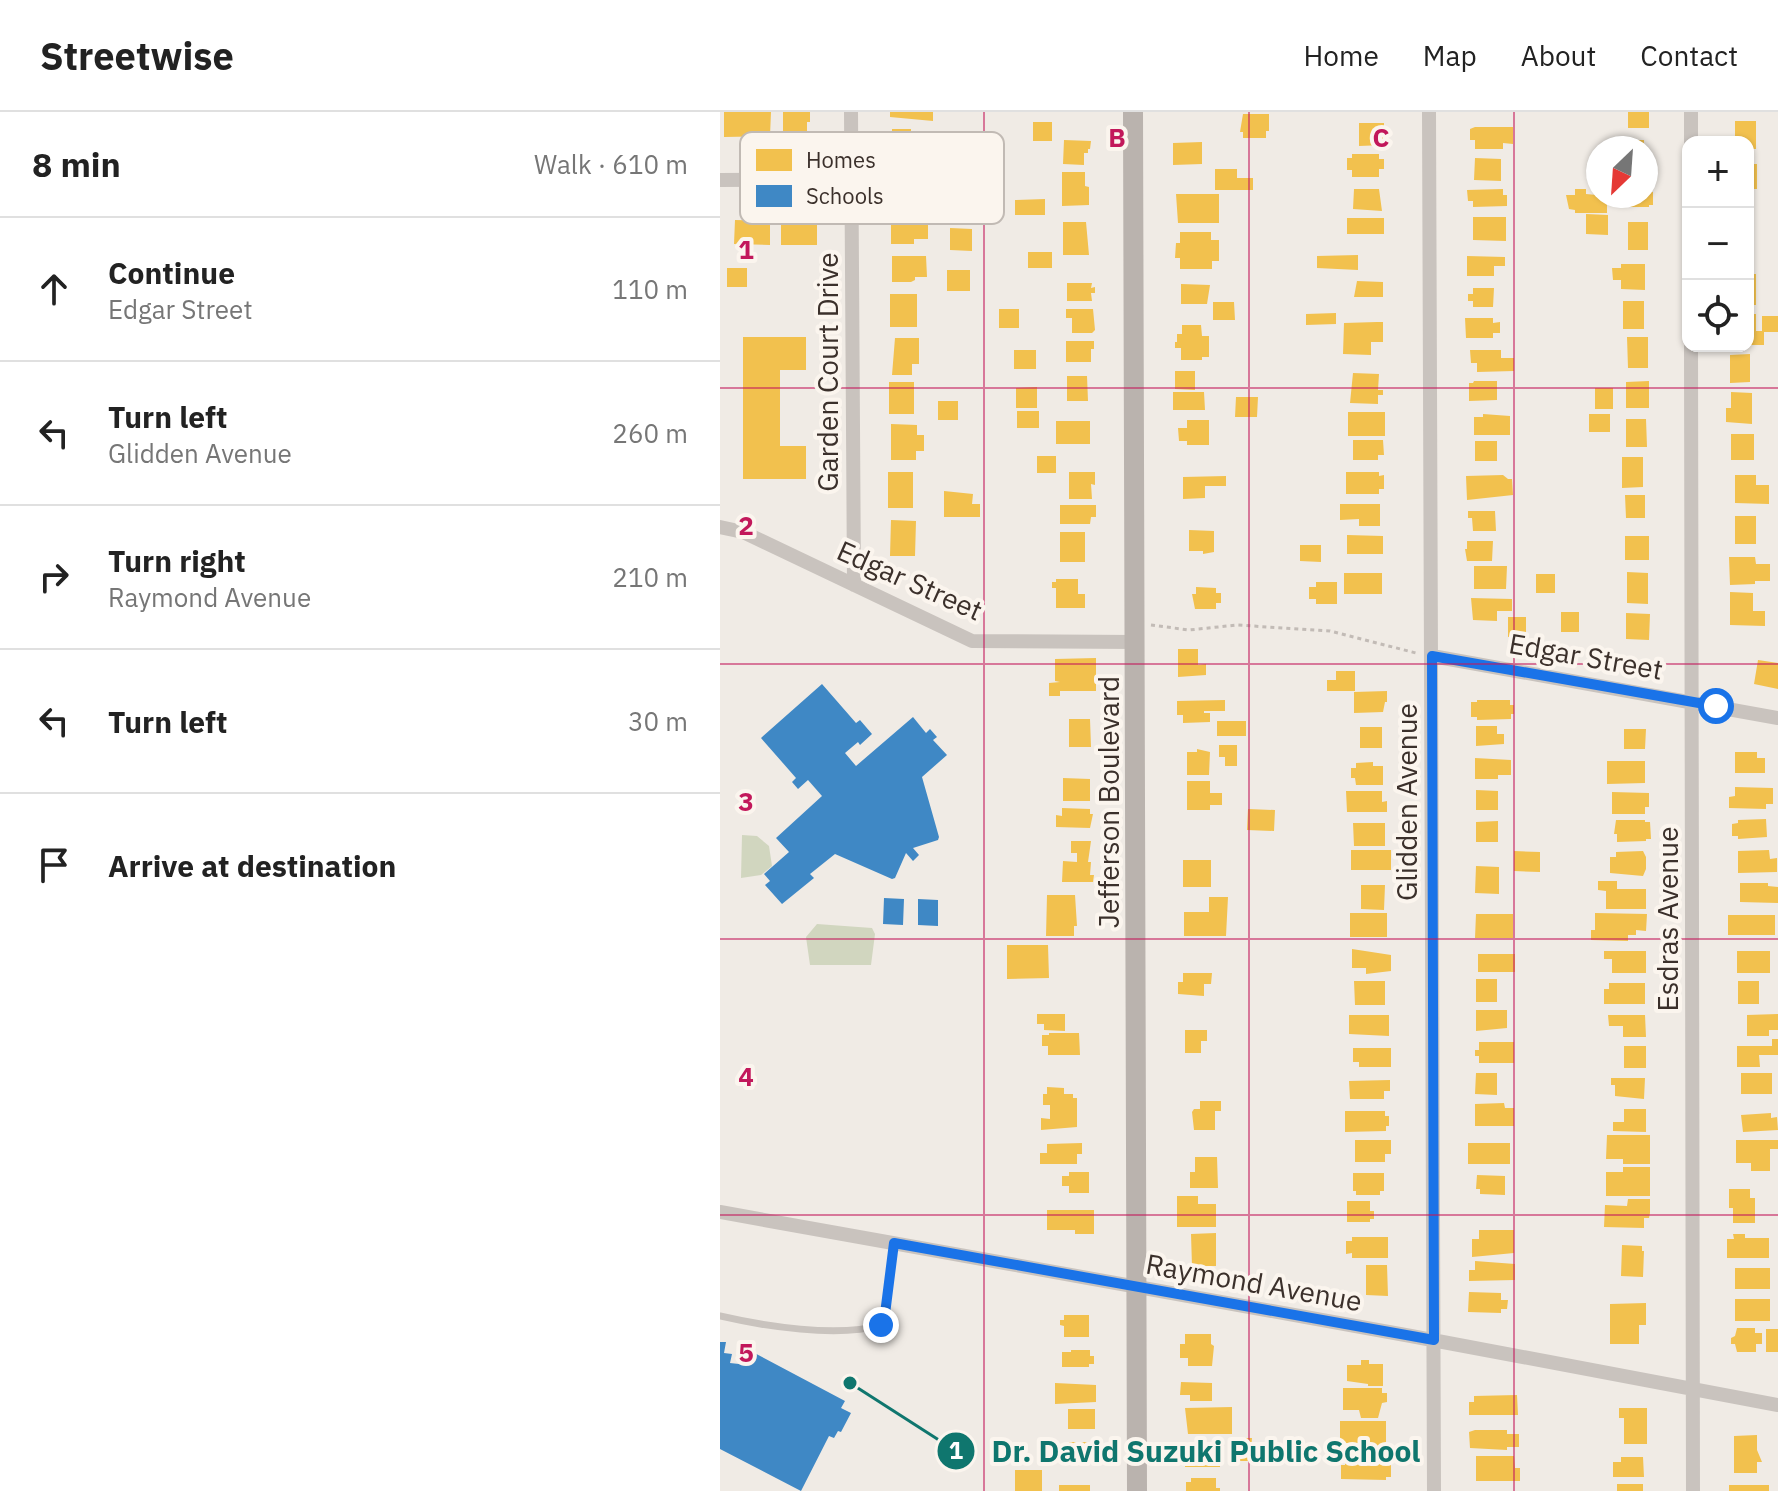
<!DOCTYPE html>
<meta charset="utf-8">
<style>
body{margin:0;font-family:"IBM Plex Sans",sans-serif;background:#f6f6f6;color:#222}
.controls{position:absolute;right:24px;top:24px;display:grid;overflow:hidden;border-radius:16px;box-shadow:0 2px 6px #0004}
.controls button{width:72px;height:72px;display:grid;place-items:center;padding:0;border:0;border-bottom:2px solid #e0e0e0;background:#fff;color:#222;font:40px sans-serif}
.compass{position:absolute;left:866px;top:24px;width:72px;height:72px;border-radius:50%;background:#fff;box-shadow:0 2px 6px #0004;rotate:205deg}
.stop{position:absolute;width:24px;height:24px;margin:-18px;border:6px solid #1a73e8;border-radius:50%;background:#fff}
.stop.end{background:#1a73e8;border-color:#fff;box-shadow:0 2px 8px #0008}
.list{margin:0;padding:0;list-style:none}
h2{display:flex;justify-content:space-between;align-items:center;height:104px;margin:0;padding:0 32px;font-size:34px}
h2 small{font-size:26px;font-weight:400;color:#767676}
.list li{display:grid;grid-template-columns:52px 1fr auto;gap:24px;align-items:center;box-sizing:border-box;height:144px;padding:0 32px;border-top:2px solid #e0e0e0}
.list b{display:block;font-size:30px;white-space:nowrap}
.list p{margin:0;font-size:26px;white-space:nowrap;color:#767676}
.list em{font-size:26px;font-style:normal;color:#767676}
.icon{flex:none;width:44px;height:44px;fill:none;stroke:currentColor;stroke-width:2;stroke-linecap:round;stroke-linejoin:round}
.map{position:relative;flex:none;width:1058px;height:1379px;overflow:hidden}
header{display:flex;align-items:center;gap:48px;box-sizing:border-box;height:112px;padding:0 40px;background:#fff;border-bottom:2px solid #e0e0e0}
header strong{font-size:38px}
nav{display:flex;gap:44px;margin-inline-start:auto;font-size:28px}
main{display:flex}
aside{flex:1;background:#fff}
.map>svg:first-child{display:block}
.green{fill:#d1d6bf}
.homes{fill:#f2c14e}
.schools{fill:#3f88c5}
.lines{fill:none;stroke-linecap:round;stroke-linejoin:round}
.path{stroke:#c2bbb6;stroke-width:3;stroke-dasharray:4 4;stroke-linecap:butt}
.lane{stroke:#c9c3be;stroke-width:7}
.street{stroke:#c9c3be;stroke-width:14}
.secondary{stroke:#bab3ae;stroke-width:20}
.route{stroke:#1a73e8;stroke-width:10}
.grid{fill:none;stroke:#c2185b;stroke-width:2;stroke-opacity:0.55}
.labels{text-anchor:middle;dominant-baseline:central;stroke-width:8;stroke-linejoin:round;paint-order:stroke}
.street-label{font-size:28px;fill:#3b302b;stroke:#fbf5ee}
.key{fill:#fbf5ee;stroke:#c1bab4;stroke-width:2}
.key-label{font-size:22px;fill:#3b302b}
.grid-label{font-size:26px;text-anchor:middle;font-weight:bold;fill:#c2185b;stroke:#fbf5ee;stroke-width:8;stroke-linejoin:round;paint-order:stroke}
.leader{fill:none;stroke:#0f766e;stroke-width:3}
.callout-dot{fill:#0f766e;stroke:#fbf5ee;stroke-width:3}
.mark-label{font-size:24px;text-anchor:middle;font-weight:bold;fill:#fff}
.callout-label{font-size:30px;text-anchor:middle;font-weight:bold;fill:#0f766e;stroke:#fbf5ee;stroke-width:8;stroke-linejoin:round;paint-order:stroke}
</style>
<header>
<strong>Streetwise</strong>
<nav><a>Home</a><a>Map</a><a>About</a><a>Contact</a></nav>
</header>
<main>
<aside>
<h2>8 min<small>Walk · 610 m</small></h2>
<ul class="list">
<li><svg class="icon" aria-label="ahead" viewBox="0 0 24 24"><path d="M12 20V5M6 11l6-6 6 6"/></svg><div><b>Continue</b><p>Edgar Street</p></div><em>110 m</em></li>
<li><svg class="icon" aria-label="left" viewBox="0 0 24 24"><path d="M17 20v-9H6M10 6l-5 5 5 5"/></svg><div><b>Turn left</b><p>Glidden Avenue</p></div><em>260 m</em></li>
<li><svg class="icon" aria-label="right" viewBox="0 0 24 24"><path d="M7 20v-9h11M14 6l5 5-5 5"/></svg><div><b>Turn right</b><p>Raymond Avenue</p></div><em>210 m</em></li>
<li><svg class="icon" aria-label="left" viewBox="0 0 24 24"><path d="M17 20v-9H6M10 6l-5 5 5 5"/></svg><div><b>Turn left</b></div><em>30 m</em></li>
<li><svg class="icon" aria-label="arrive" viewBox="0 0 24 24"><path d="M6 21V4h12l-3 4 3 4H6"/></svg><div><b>Arrive at destination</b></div></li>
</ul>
</aside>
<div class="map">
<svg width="1058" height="1379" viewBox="0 0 1058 1379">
<rect width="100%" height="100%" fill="#f0ebe5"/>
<path class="green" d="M22,723L37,724L49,734L52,754L41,763L21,766Z
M97,812L152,816L155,822L151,853H90L86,825Z"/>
<path class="homes" d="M4,0H51L50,24L4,25Z
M63,0H90V10H87V23H63Z
M170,0H213V9L170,5Z
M908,0H929V16H908Z
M523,2H549V19H546V26H523V20H520Z
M1015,9H1036V37H1028V30H1015Z
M313,10H332V29H313Z
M639,11H664V33L639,34Z
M755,15H793V32L783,31V37H755V28H750V17Z
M172,17H191V33H196V53H172Z
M344,28L371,29L370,37H368V41H364V53L343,52Z
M902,28H924V36H902Z
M482,30V52L453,53V31Z
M632,42H659V47H664V57H659V65H632V58H627V46H632Z
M755,46L781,47V69L754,68Z
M1028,52H1037V77H1028Z
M495,57H517V66H533V78H495Z
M342,60H365V74L369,75V93L342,94Z
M926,64H929V80H933V93H929V95H908V84H926Z
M634,77H659L662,99L633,97Z
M783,77V83H787V94L753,95V89H748L747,78Z
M855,77H866V82L887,84V101H855V98L849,97L846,83H855Z
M456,82H499V111H458Z
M325,87V103H295V88Z
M866,102L888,103V123L866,122Z
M171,104H208V127H194V132H171Z
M753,105H786V129L753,128Z
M627,106H664V122H627Z
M15,108L50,109V133L14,132Z
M61,108H97V133H61Z
M343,110H366L369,143H343Z
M908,110H928V138H908Z
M230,116L252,117V139L230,138Z
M460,120H491V128H499V149H492V157H460V146H455L456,131H460Z
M308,140H332V156H308Z
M638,143V158L597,156V144Z
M172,144H206L207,165H195V168L191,170H172Z
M747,144L785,145V154H774V164H747Z
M901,152H925V178L901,177V168H893L892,156H901Z
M7,156H27V175H7Z
M227,158H250V179H227Z
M1028,162H1036V193H1028Z
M637,169L663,170V185H634Z
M347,171H372L371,176L375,175V181H371L372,189H347Z
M461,172L490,173L487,192H461Z
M753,176H774L773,195H753V189H748V182H753Z
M170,182H197V215H170Z
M903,189H924V217H903Z
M493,190H514L515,208H493Z
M279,197H299V216H279Z
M346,197H373L375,218L372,221H352V206H346Z
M616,201V212L586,213V202Z
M1028,202H1036V219H1042V204H1058V220H1044V233H1028Z
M745,206H773V211L780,210V221H773V226H746Z
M657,210H663V230H651V243L623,242L624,211Z
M462,213H481L482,224H489V245H482V248H461V236H455V230H457V222H462Z
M23,225H86V258H60V334H86V367H23Z
M907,225H928V256H908Z
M175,226H199V252H192V263H172Z
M346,229H374V237H371V250H346Z
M294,238H316V257H294Z
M750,238H781V246H794V259L757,260V251H751Z
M1030,242V270L1010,271V243Z
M455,259H475V278L455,277Z
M633,261L659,262L658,278H663V283H658V292L630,291Z
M347,264H367L368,289H347Z
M754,269H777V288L749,289V271H753Z
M929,269V296H906V270Z
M169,270H194V302H169Z
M317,275V296H296V276Z
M875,276H893V297H875Z
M453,280H484L485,298H453Z
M1011,280L1032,281V312L1006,310V296H1011Z
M516,285H538L537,305H515Z
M218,289H238V308H218Z
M297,299H319V316H297Z
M628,300H665V324H628Z
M763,302L790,304V323H754V305H763Z
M869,302H890V320H869Z
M906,307H926L927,335H906Z
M467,308H489V333H467V329H459L458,316H467Z
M336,309H370V332H336Z
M171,312L197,313V323H204V339H196V348H171Z
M1011,322H1034V348H1011Z
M633,328H663L664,343H658V348H633Z
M755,329H777V349H755Z
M317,344H336V361H317Z
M902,345H923V375L902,376Z
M168,360H193V396H168Z
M349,360H375V373L371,372L372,387H349Z
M626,360H659V364L664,363V377H659V382H626Z
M783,363L788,367H792L793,383L747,388L746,364Z
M1015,363H1036V373H1049V392L1015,391Z
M506,364V374H485V386L463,387V365Z
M224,379L253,382L252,392H260V405H224Z
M905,383H925V406H906Z
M620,392H660V414H639V407L620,408Z
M340,393H376V405H371L370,412H340Z
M748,399H775L776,419H753L752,406H748Z
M1015,404H1036V432H1015Z
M171,408L196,409L195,444H170Z
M469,418L494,419V440L483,442V439H469Z
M340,420H365V450H340Z
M627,423L663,424V442H627Z
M905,424H929V448H905Z
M747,429H773L772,449H747L745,437H747Z
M580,433H601V450L580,449Z
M1009,445H1035L1036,452H1050V469H1035V472L1010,473Z
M754,454H787L786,477H754Z
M907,460L928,461V492L907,491Z
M624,461H662V482H624Z
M816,462H835V481H816Z
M336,467H358V482H365V496H336V476H332V470H336Z
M596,470H617V492H596V487H589V475H596Z
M476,475L496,476V481H501V491H496V497H475L472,482H476Z
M1010,480L1033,481V499H1045V514L1010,513Z
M751,486L792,487V499H777V509L753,508Z
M841,500H859V520H841Z
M906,501L930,502L929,528L906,527Z
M788,505H806V526L788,525Z
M458,537H478V553L486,552V563L458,565Z
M376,546V579H340V584H329V571L340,570L335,569V547Z
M1038,548L1058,551V577L1034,572Z
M616,559H635V579H607V568H616Z
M667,579V590H665L663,600L634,601V580Z
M505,588V599H484V601H490V610L463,611V603H457V589Z
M757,588H790V593H794V602H791V607L757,608V605H751V590H757Z
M349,607H370L371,635H349Z
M497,609H526V624H497Z
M756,614H777V622H784V632L756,634Z
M640,615H662V636H640Z
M904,617H926L925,637H904Z
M499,633H517V654H505V645H499Z
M477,637L490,640L489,663H467V640H477Z
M1015,640H1037V646H1045V661H1015Z
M755,646L791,648V663H778V667H755Z
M887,649H925V671L887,672Z
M653,650V654H663V673H636L635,666H631V656H636V651Z
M343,666L370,667V689H343Z
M467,669H490V681H502V693H490V698H467Z
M1015,675L1053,676V692H1046V697L1009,696V685L1015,684Z
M756,678L778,679V698H756Z
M626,679H662V690L667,689V700H627Z
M892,680L929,681V695H925V702H892Z
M342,696L370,697V702H373L370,716L336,715V703L342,704Z
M528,697L555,698L554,719L527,718Z
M1046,707L1047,725L1018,727V724H1012V712L1018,711V708Z
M896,708H925V710H930L931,727H926V729L897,730V722H894Z
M778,709V730H756V710Z
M633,711H665V734H634Z
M351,729H371L368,750H371L370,763H374L373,770H342L343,749L357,750V741H351Z
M631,738H671V758H631Z
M1049,738L1050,747L1057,746V760L1018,761V739Z
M794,739L820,740V760L794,759Z
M923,739L926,745V757L923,764L890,761V745H896V740Z
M463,748H491V775H463Z
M756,754L779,755V782L755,781Z
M878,769H897V777H926V797H886V779L878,778Z
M1020,771H1048V774L1058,775V791L1020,790Z
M641,773H665L664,798L641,797Z
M327,783H355L357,814H354V824H326Z
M489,785H508L506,824H464V800H489Z
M630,801H667V825H630Z
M875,801L927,802L926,819L916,818V823H908V829L871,828V818H875Z
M756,802H793V826H755Z
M1008,803H1055V823H1008Z
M287,833H328L329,866L287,867Z
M632,837L671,843V859L646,862V856H632Z
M884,839H926V861H892V847H884Z
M1017,839H1050V861H1017Z
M758,842H795V860H758Z
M463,861H492L491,872H484V884L458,882V870H463Z
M756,867H777V890H756Z
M634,869H665V893H635Z
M1018,869H1039V892H1018Z
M889,871H925V892H884V877H889Z
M756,898H787V916L756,919Z
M317,902H345V919L324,918V912H317Z
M1058,902V918H1049V924H1027V903Z
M629,903H669V924L629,922Z
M888,903H925L926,925H903V914H889Z
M465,918H487V929H481V941H465Z
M329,921H359L360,943H328V934H322V923H329Z
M1052,927H1058V943H1039L1040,955H1017V934H1052Z
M759,930H794V951H759V944H755V938H759Z
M904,934H926V956H904Z
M633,936H671V955H639V950H633Z
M756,961H777V983L755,982Z
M1021,961H1052V982H1021Z
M891,966H925L924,987L895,984V973H891Z
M670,968V979H664V987H630L629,969Z
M327,975L344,976V982H353V986H357V1015L321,1018V1006L330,1007V993H323V982H327Z
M480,989H501V999H495V1018H474L472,1000L474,997H480Z
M784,991L785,996H794V1014H755V992Z
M904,997H926V1020L893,1019V1010H904Z
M625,999H665V1004H669V1014H666V1019L625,1020Z
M1051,1001V1006L1057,1005L1058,1018L1023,1020L1021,1003Z
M887,1023H930V1052H903V1047H886Z
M635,1028H671V1042H665V1050H635Z
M1016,1028H1058V1037H1050V1059H1031V1051H1016Z
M362,1031V1042H357V1052H320V1041H327V1032Z
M748,1031H790V1052H748Z
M475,1045H497L498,1076H470V1060H475Z
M903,1055H930V1084H886V1060H903Z
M349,1060H369V1081H349V1074H342V1064H349Z
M633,1061H664V1079H660V1083H636V1079H633Z
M757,1063L785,1064V1083L760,1082V1077H756Z
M1009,1077H1030V1086H1035V1111H1013V1096H1009Z
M457,1084H478V1092H496V1115H457Z
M908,1087H930V1101L929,1106H924V1116L884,1115L885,1093L907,1094Z
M627,1089H650V1099H654V1107H650V1110H627Z
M327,1098H374V1122H355V1118H327Z
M759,1118H794V1141L752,1145V1127H759Z
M496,1121V1154H472L471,1122Z
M1013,1122H1025V1126H1049V1146H1007V1127H1014Z
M632,1125H668V1146H632V1141L626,1142V1129H632Z
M902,1133L922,1134V1139H924L923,1165L901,1164Z
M755,1149L795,1152V1168L749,1169V1158H755Z
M646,1153H667L668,1184L646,1183Z
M1015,1156H1050V1177H1015Z
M749,1180L781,1181V1188H788L787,1197H781V1201L748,1200Z
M1015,1187H1050V1209H1015Z
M926,1191V1213H919V1232H890V1192Z
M344,1203H369V1225H344V1214L340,1213V1208H344Z
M1017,1216H1035V1221H1042V1232H1036V1240H1017L1015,1232H1011V1226L1015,1224Z
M1046,1217H1058V1240H1046Z
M465,1222H491V1232L494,1234L492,1254H468V1246H460V1232H465Z
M351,1238H370V1244H374V1252H369V1255H342V1240H351Z
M641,1248H649V1252H663V1274H648V1272L627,1269V1253H641Z
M461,1270L492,1271V1289H470V1283H460Z
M335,1271L376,1273V1290L335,1292Z
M623,1276H662V1281H667V1290L662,1291L658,1306H641L639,1298H623Z
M797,1283L798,1303H749V1290H754V1284Z
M512,1295V1322H468L465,1296Z
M899,1296H927V1332H904V1306H899Z
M348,1297H375V1317H348Z
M620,1309H666V1337H639V1331H620Z
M755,1318H787V1322H799V1335H787V1338L750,1336L749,1320Z
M1037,1323V1338L1042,1350H1037V1361H1014V1324Z
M515,1326H532L530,1349H519V1342H515Z
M349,1330H375V1348H344V1339H349Z
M470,1336L496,1337V1339H500V1355H465V1345H469Z
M625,1342H642V1349H666V1352H671V1365H666V1368L621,1367V1353H625Z
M756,1344H794L795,1356H800V1369H756Z
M901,1345H923L924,1365H893V1350H901Z
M295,1358H322V1379H295Z
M471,1366H496V1376H500V1379H466V1370H471Z
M897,1372H923V1379H897Z
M339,1373H370V1379H339Z
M1009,1373H1049V1379H1009Z"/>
<path class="schools" d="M102,572L136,611L140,608L152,622L140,633L138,630L125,641L136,654L193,605L206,621L210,617L217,625L213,628L227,643L202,665L219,725L218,728L193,736L199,743L193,749L186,741L175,766L172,767L115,742L90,762L94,766L62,792L45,773L50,769L44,762L69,740L56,726L102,684L88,668L78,677L72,670L76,666L41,626Z
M164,786L184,787L183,813L163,812Z
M198,787L218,788V814L198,813Z
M0,1230H6L4,1241L12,1242L10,1251L19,1252L27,1237L125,1289L121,1296L131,1301L121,1320L118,1319L114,1326L109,1324L81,1379L0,1337Z"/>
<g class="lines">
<path class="path" d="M431,513L469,518L517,513L610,519L696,541"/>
<path class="lane" d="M0,1204C43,1214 118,1226 161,1213L165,1202L174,1131"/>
<path class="street" d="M131,0L134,473
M709,0L714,1379
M971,0V30
M0,68L131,67
M971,234L973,1379
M0,415L23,420L252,529L415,530
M712,544L1058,606
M0,1100L691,1224L1058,1293"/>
<path class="secondary" d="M413,0L417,1379"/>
</g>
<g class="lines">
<path class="route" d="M161,1213L165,1202L174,1131L714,1228L712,544L996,594"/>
</g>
<path class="grid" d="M264,0V1379M529,0V1379M794,0V1379M0,276H1058M0,552H1058M0,827H1058M0,1103H1058"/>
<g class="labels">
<g class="street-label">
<text transform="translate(107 260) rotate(-90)">Garden Court Drive</text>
<text transform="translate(190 468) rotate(24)">Edgar Street</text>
<text transform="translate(866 544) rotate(10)">Edgar Street</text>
<text transform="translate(388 690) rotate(-90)">Jefferson Boulevard</text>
<text transform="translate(686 690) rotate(-90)">Glidden Avenue</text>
<text transform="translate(947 807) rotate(-90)">Esdras Avenue</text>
<text transform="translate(534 1170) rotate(10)">Raymond Avenue</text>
</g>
</g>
<rect x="20" y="20" width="264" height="92" rx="12" class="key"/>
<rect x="36" y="37" width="36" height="22" fill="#f2c14e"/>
<rect x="36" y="73" width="36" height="22" fill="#3f88c5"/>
<g class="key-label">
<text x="86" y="56">Homes</text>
<text x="86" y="92">Schools</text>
</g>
<g class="grid-label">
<text x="397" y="35">B</text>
<text x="661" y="35">C</text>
<text x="26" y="147">1</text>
<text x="26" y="423">2</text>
<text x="26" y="699">3</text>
<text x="26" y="974">4</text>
<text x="26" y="1250">5</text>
</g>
<path class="leader" d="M130 1271L236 1339"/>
<g class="callout-dot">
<circle cx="130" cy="1271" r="8"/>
<circle cx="236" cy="1339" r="20"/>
</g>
<g class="mark-label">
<text x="236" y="1347">1</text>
</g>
<g class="callout-label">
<text x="486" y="1350">Dr. David Suzuki Public School</text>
</g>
</svg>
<div class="controls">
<button>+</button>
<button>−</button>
<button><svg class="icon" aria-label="locate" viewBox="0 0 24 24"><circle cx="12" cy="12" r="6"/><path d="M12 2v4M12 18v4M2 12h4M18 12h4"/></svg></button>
</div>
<svg class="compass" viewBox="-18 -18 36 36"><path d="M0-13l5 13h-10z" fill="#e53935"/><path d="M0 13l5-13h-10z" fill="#767676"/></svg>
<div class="stop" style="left:996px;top:594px"></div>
<div class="stop end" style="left:161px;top:1213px"></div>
</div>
</main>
